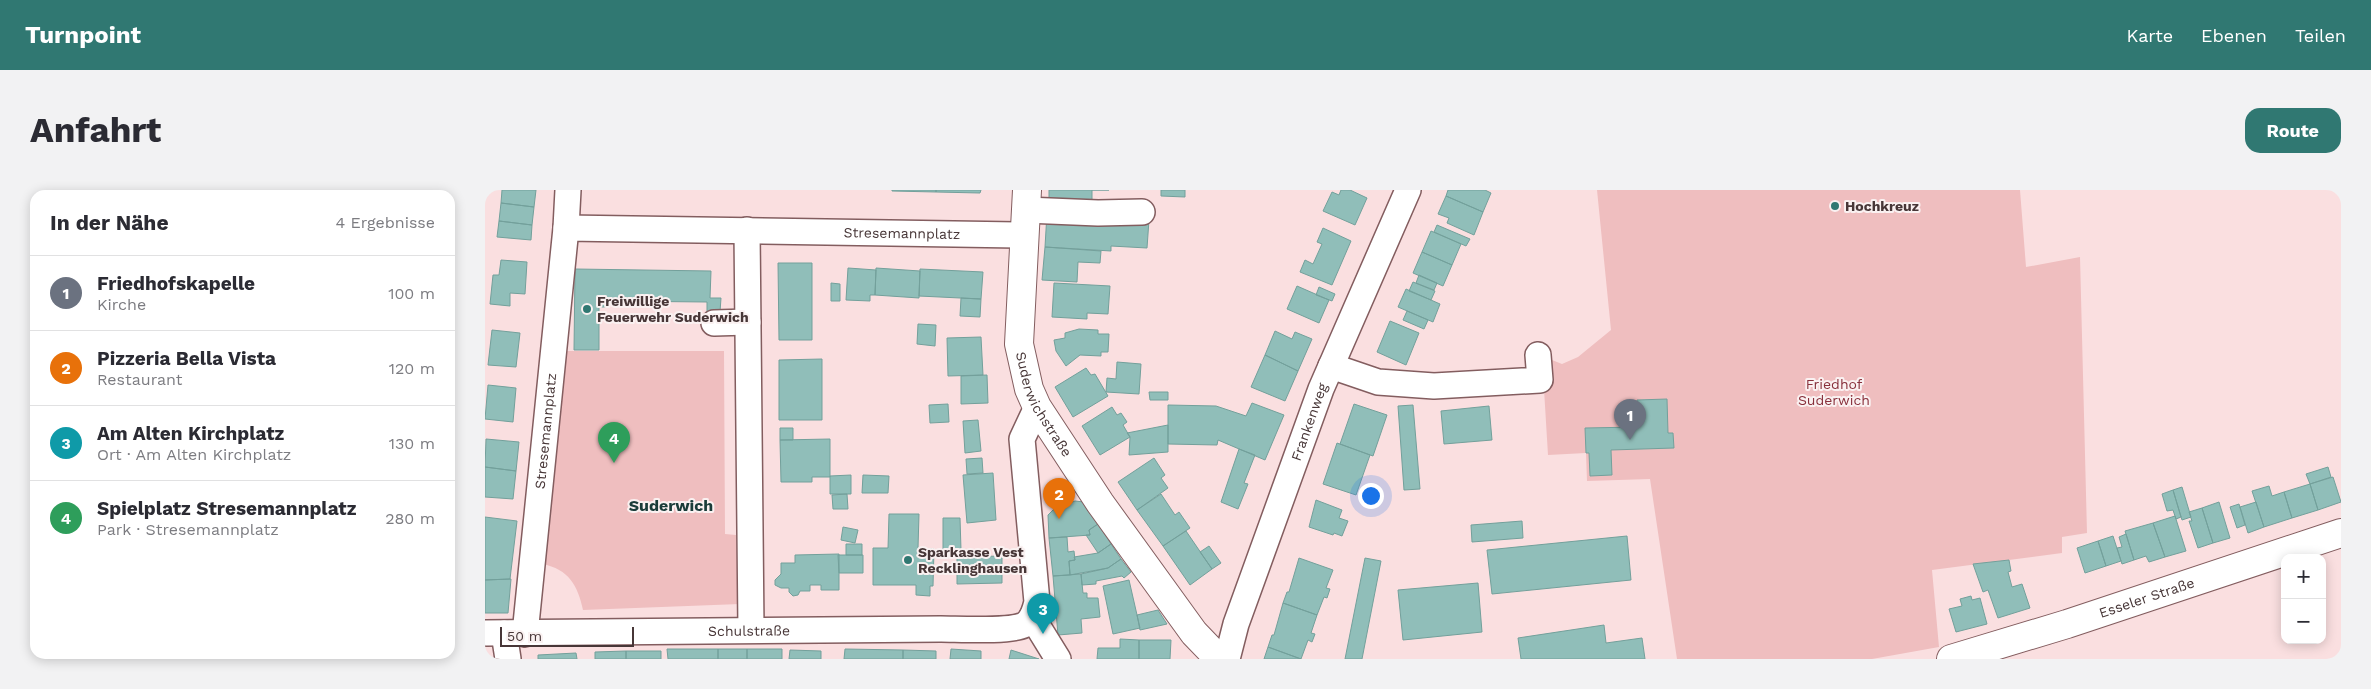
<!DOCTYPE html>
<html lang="de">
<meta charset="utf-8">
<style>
body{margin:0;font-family:"Work Sans",sans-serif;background:#f2f2f3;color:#2b2b33}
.controls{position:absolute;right:15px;bottom:15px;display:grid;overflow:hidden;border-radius:10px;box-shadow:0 2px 12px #0003}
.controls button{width:45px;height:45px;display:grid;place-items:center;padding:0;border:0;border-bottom:1px solid #e1e1e2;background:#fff;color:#2b2b33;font:25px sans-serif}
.scale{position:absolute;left:15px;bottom:12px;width:134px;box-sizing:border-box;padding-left:5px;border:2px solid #473637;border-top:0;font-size:14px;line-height:18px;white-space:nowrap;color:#473637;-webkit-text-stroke:4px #faf1f1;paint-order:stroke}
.you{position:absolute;left:885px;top:305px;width:18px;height:18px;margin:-12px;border:4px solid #fff;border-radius:50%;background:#1a73e8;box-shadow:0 0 0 8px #1a73e833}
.badge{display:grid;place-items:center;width:32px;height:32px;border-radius:50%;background:#307872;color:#fff;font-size:16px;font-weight:700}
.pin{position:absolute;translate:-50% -41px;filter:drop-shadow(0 1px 2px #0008)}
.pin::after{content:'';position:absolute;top:26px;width:18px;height:15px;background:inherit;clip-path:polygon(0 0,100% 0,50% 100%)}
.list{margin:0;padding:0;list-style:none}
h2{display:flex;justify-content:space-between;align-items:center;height:65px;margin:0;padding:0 20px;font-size:21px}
h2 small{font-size:16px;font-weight:400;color:#7c7c81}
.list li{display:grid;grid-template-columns:32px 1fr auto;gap:15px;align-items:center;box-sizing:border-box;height:75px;padding:0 20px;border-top:1px solid #e1e1e2}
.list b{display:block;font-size:19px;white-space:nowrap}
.list p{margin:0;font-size:16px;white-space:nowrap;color:#7c7c81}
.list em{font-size:16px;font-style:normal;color:#7c7c81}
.map{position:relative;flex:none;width:1856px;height:469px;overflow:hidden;border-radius:15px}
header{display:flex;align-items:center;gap:30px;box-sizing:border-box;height:70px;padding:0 25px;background:#307872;color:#fff}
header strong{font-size:24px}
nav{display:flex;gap:28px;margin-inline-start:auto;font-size:18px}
.intro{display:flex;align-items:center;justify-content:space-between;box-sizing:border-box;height:120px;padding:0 30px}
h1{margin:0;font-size:35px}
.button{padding:12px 22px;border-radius:15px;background:#307872;color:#fff;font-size:18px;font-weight:700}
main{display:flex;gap:30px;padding:0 30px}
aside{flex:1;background:#fff;border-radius:15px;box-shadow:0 2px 12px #0003}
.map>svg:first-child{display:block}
.green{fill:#efbebf}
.building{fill:#90beb9;stroke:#73a09b}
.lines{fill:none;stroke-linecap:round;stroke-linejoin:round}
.minor-casing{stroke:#835d5f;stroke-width:28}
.major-casing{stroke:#835d5f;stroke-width:30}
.minor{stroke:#fff;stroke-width:25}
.major{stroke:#fff;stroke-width:28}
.poi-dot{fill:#307872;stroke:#faf1f1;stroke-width:2}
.labels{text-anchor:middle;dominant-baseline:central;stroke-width:4;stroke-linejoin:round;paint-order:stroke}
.poi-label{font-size:14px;font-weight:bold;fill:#473637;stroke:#faf1f1;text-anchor:start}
.street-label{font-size:14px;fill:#473637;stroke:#faf1f1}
.park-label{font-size:14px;fill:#88303b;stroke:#faf1f1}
.quarter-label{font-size:16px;font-weight:bold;fill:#1a3c39;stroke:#faf1f1}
</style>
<header>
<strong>Turnpoint</strong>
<nav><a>Karte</a><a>Ebenen</a><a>Teilen</a></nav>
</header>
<div class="intro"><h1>Anfahrt</h1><a class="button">Route</a></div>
<main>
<aside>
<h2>In der Nähe<small>4 Ergebnisse</small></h2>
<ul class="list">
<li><span class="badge" style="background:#6b7280">1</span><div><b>Friedhofskapelle</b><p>Kirche</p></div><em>100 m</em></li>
<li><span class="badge" style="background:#e8710a">2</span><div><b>Pizzeria Bella Vista</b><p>Restaurant</p></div><em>120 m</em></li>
<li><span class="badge" style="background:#0f9aa8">3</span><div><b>Am Alten Kirchplatz</b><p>Ort · Am Alten Kirchplatz</p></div><em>130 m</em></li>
<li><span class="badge" style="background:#2e9e5b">4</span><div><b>Spielplatz Stresemannplatz</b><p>Park · Stresemannplatz</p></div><em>280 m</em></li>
</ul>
</aside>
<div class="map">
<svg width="1856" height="469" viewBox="0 0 1856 469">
<rect width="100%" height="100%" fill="#fadfe0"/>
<path class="green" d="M1112,0H1535L1541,77L1595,67L1602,343L1577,347V363L1447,380L1454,457L1387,469H1192L1165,289L1102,291L1101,263L1063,265L1057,166L1077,174L1093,167L1126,140Z
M76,161H239L240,344L251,345L255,414L98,420C93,396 84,379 57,374Z"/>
<path class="building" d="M17,0H51L49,17L16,13Z
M407,0H451V2L407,1Z
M451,0H496L495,3L451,2Z
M564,0H624H607V11L564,16Z
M676,0H700V7L676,6Z
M856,0H865L882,8L870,35L838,21L847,2L854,5Z
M963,0H1000L1006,3L998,22L961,6Z
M961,6L998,22L989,45L962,33L964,28L953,24Z
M16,13L49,17L47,35L14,31Z
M562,23L664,30L662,58L626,56V61L560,57Z
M14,31L47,35L46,50L12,47Z
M952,35L985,49L981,56L949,42Z
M838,38L866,51L847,95L815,82L820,70L828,74L837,54L832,52Z
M946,41L976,54L967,75L937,62Z
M560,57L616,61L615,73L593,72L592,92L557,90Z
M937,62L967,75L958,96L928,83Z
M16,70L42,72L40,104L25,103V116L5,114L8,85H14Z
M293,73H327V150H294Z
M363,78L391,80L390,105H385V111L361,110Z
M391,78L435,81L434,108L390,105Z
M90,79L226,81L225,108H236L235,122H222V112L123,111V117H114V160H89Z
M435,79L498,82L496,109L434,106Z
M934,85L952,93L949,100L931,93Z
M928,92L950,101L946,110L924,101Z
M346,93L355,94V111H346Z
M569,93L625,96L623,124L602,123V129L567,127Z
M812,96L844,110L834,133L802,119Z
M834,97L850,104L847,111L831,105Z
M921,99L955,114L948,132L913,117Z
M476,108L496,109L495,127L475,126Z
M922,121L943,130L939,139L918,130Z
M905,131L934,143L921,175L892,162Z
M433,134L451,135L450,156L432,154Z
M594,139L613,140V144H624L623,162H616V166L595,165L581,176L571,161L569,150L580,148V143Z
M7,140L35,143L31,177L3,175Z
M790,141L807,149L810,142L827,149L813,181L780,165Z
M496,147L498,185L463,186L462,148Z
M780,165L813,181L800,211L766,197Z
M337,169V230H294V170Z
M632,172L656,174L654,204L621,202L622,188L631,189Z
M601,178L606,185L610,184L623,206L588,227L570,197Z
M502,185L503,213L476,214V186Z
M3,195L31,198L28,232L0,229Z
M664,202H683V210H665Z
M1182,209L1183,243H1188L1189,258L1126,260L1127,285L1105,286L1104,263H1101L1100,238L1152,237V210Z
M767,213L799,225L780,270L733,250L732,255L683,254V215L731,216L761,226Z
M463,214L464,232L445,233L444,215Z
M869,214L902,225L888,266L855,254Z
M928,215L935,299L919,300L913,216Z
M1004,216L1007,250L959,254L956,221Z
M627,217L632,225L636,223L642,232L638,235L645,247L615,265L597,236Z
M493,230L496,261L480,263L478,231Z
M683,235V262L644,265L645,247L642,243Z
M295,238H308V250H295Z
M1,249L34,252L31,281L0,277Z
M345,249V287H327V292H296L295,250Z
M852,253L885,265L871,305L838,294Z
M754,259L770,265L759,293L763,294L753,319L736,312Z
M497,268L498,283L482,284L481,269Z
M669,268L680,285L676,288L683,298L652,320L633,292Z
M0,277L31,281L28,309L0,307Z
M1843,277L1846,287L1825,294L1821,284Z
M508,283L511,330L482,333L478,285Z
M366,285V304H345V286Z
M378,285L404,286L403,303H377Z
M1848,287L1856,312L1833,320L1825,294Z
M1825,294L1833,320L1807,328L1799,302Z
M1784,296L1787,306L1799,302L1807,328L1779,337L1767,301Z
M1697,297L1706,327L1697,330L1688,300Z
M1688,300L1696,327L1691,329L1688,320L1682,321L1677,304Z
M362,304L363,319H348L347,305Z
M676,304L690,325L694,322L705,338L678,356L652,320Z
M831,310L857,320L854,328L863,331L857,346L849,343L848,345L824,337Z
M590,311L599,312L613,334L604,340L605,345L564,348L563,325L568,320Z
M1734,312L1745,348L1728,353L1717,318Z
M1771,312L1779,337L1763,343L1755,317Z
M1754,314L1760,335L1752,338L1745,317Z
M1717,318L1728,353L1713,358L1704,331H1707L1704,322Z
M404,324H434L433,358L449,359L448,396H445V406L431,405V395H388V358H403Z
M1690,326L1701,361L1680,367L1668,333Z
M0,327L32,331L25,389L0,390Z
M458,328H475L476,360H458Z
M1037,331L1038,348L987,352L986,335Z
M1668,333L1680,367L1664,372L1661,366L1649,370L1640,341Z
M613,334L626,354L613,363L601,345H605L604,340Z
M358,337L373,340L370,353L356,350Z
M701,341L727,379L705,395L678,356Z
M1641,344L1649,370L1637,374L1632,358L1637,357L1634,347Z
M1142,346L1146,390L1007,404L1002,360Z
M1628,346L1636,371L1621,376L1613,351Z
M582,347L583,362L589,361L590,370L584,371L585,385L568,386L564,348Z
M1613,351L1621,376L1600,383L1592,358Z
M361,354H377V365H361Z
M626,354L636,369L623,378L585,385L584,371L590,370L589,367L613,363Z
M724,356L736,373L727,379L715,362Z
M354,364V400H336V395H325V401H315L313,405L308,406L304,402V398H296L290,395V390L296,384V373H310V365Z
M353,365H378V383H354Z
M517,366V393L472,394V367Z
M814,368L848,380L841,398L845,399L842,408L839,407L832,425L798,413L802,402H804Z
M880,368L896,371L877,469H860Z
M636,369L646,382L639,388L637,386L611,391V394L597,395L596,384L623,378Z
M1524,370L1526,381L1523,382L1527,397L1537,394L1545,418L1513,428L1503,400L1498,402L1488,374Z
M596,384L598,403H602V408H613L615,427L596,429L597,443L573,445L568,386Z
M26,389L23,423H0V390Z
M644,390L655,438L628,444L618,396Z
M993,393L997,442L918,450L913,400Z
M1486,406L1487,410L1495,408L1502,434L1471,442L1464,419L1477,416L1475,409Z
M798,413L832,425L826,443L830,444L827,452L823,450L816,469L783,457L787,445H789Z
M673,420L682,434L655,440L652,425Z
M1119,435L1121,453L1157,448L1160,469H1036L1033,448Z
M635,449L654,450V469H612L613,458H635Z
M654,450H686L685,469H654Z
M783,457L816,469H779Z
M182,459H233V469H183Z
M233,459H262V469H233Z
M262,459H297V469H262Z
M360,459L418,460V469H359Z
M466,459L496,461V469H465Z
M305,460L336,461V469H304Z
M418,460L451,461V469H418Z
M526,460L554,469H524Z
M141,461H176V469H141Z
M141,461V469H110V462Z
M91,463L92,469H53V465Z"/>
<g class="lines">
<defs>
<g id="minor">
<path d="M541,20L613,23L657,22"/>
<path d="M81,38L83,0"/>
<path d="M262,40L266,440"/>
<path d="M229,133L263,132"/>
<path d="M846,176L893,192L949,196L1055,190L1053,165"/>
<path d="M547,427L573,469"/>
<path id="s1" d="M0,443L456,439C474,439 524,442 539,435C547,431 550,420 552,412L537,249L552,217"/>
<path d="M19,443L23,469"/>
<path id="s2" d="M40,444L81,38L540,45"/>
<path id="s3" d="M742,469L751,434L836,199L923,0"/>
</g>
<g id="major">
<path id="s4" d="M542,0L534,154L544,199L552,217L615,313L709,443L734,469"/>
<path id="s5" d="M1466,469L1582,434L1856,343"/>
</g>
</defs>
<use href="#minor" class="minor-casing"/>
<use href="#major" class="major-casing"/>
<use href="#minor" class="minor"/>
<use href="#major" class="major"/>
</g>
<g class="poi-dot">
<circle cx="1350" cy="16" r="5"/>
<circle cx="102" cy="119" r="5"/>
<circle cx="423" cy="370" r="5"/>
</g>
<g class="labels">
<g class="poi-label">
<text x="1360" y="16">Hochkreuz</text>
<text x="112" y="111">Freiwillige<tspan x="112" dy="16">Feuerwehr Suderwich</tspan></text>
<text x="433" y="362">Sparkasse Vest<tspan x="433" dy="16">Recklinghausen</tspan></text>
</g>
<g class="street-label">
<text stroke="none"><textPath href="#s2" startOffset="744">Stresemannplatz</textPath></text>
<text stroke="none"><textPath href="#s4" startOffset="220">Suderwichstraße</textPath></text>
<text stroke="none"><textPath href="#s3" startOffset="251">Frankenweg</textPath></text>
<text stroke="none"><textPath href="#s2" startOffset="204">Stresemannplatz</textPath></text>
<text stroke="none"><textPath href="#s5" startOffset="205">Esseler Straße</textPath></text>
<text stroke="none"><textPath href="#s1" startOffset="264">Schulstraße</textPath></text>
</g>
<g class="park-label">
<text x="1349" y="194">Friedhof<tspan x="1349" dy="16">Suderwich</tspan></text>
</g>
<g class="quarter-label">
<text x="186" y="315">Suderwich</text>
</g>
</g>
</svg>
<div class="controls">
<button>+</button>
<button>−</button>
</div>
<div class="scale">50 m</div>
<div class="you"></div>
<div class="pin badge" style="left:1145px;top:250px;background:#6b7280">1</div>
<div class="pin badge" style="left:574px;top:329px;background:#e8710a">2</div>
<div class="pin badge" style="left:558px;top:444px;background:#0f9aa8">3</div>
<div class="pin badge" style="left:129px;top:273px;background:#2e9e5b">4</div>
</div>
</main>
